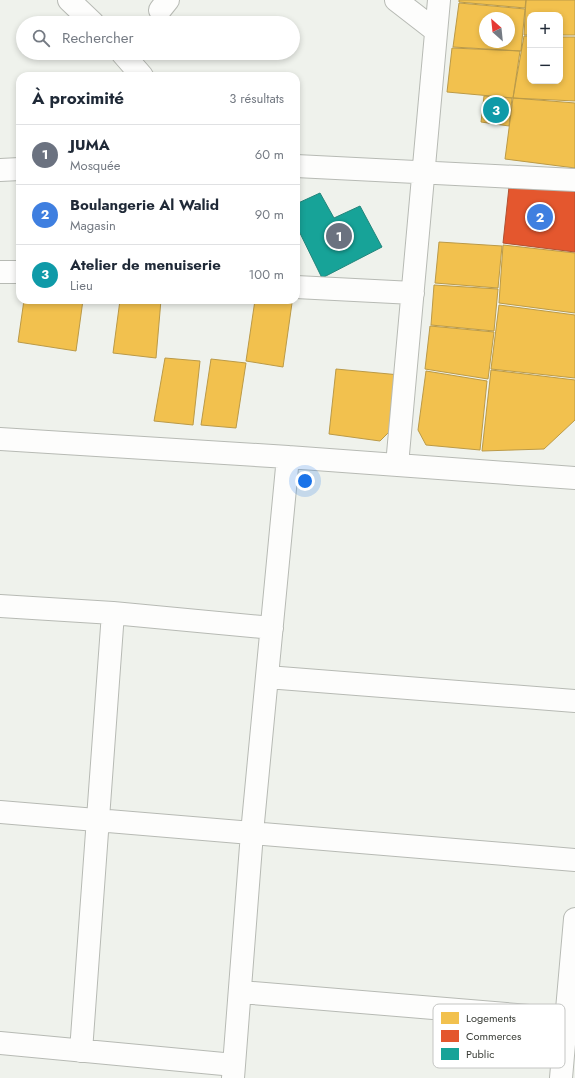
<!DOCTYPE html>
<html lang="fr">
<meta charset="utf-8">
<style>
body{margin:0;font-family:Jost,sans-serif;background:#f6f6f7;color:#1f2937}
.controls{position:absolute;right:12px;top:12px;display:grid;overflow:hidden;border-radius:8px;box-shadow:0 2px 6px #0003}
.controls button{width:36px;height:36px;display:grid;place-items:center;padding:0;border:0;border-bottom:1px solid #e0e1e3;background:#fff;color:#1f2937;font:20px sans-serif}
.compass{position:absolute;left:479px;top:12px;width:36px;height:36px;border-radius:50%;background:#fff;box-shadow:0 2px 6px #0003;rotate:333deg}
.you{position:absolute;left:305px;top:481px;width:14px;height:14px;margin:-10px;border:3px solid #fff;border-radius:50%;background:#1a73e8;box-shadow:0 0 0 6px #1a73e833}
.badge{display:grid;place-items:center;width:26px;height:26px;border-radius:50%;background:#b45309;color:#fff;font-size:13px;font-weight:700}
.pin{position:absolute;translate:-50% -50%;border:2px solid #fff;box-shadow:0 1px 4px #0006}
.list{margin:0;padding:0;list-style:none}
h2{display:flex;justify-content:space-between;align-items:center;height:52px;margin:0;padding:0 16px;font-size:17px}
h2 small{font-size:13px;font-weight:400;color:#747a83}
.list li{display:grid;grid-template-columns:26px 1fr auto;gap:12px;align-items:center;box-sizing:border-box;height:60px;padding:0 16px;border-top:1px solid #e0e1e3}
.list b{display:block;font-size:15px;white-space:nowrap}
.list p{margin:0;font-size:13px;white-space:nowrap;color:#747a83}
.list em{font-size:13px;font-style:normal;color:#747a83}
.icon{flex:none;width:22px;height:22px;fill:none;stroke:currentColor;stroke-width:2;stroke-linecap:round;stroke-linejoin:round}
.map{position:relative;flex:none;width:575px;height:1078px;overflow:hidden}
.search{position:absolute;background:#fff;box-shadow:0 2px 6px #0003;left:16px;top:16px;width:284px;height:44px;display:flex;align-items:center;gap:10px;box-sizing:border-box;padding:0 14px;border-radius:22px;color:#747a83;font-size:15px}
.panel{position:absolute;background:#fff;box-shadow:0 2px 6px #0003;left:16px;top:72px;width:284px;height:232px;border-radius:12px}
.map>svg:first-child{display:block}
.homes{fill:#f2c14e;stroke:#bb9a47;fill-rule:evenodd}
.shops{fill:#e4572e;stroke:#b15031}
.public{fill:#17a398;stroke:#22857b}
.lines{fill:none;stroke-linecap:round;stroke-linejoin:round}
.minor-casing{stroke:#b7bab4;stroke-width:24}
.tertiary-casing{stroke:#b7bab4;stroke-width:24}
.minor{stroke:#fdfdfc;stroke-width:22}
.tertiary{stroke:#fdfdfc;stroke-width:22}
.key{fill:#fff;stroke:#c4c5c3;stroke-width:1}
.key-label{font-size:11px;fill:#3b3e38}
</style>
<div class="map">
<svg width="575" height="1078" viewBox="0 0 575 1078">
<rect width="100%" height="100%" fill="#eff2ec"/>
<path class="homes" d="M459,0H526L525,8L459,2Z
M526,0H575V35H560V15H530V35H524Z
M459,3L525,9L521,51L453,47ZM485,18H509V42H485Z
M524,36H530V81H560V37H575V101L513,98Z
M452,48L520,51L513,98L447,92Z
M484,96L512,98L509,126L481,122Z
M513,98L575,103V168L505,159Z
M439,242L502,246L498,288L435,283Z
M503,245L575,253V313L499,303Z
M434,285L498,289L494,331L431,325Z
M24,300H83L76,351L18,342Z
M120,300H161L156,358L113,353Z
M255,300L292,303L283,367L246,361Z
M499,305L575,315V378L491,369Z
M430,326L494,332L488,379L425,369Z
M165,358L200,361L193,425L154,421Z
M211,359L246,363L236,428L201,425Z
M336,369L400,375L397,424L380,441L329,434Z
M491,370L575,380V420L544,449L482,451Z
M426,371L487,381L480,450L426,445L418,430Z"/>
<path class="shops" d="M509,187L575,190V252L503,243Z"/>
<path class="public" d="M320,193L334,218L360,206L382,247L322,278L296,225V204Z"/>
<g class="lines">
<defs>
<path id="minor" d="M69,0L93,23
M396,0L436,31
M160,10L168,0
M122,53L142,76
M296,166L575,180
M0,170L20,169
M0,272H20
M296,287L413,293
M0,439L288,457L575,478
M397,465L439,0
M0,606L113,613L272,628
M267,677L575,701
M0,812L575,860
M240,992L566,1019
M0,1043L234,1065
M81,1051L113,613
M233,1078L252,833L288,457"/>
<path id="tertiary" d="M561,1078L575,919"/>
</defs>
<use href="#minor" class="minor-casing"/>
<use href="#tertiary" class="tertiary-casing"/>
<use href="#minor" class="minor"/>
<use href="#tertiary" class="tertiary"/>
</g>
<rect x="433" y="1004" width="132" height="64" rx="6" class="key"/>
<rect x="441" y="1012" width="18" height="12" fill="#f2c14e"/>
<rect x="441" y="1030" width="18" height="12" fill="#e4572e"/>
<rect x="441" y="1048" width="18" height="12" fill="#17a398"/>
<g class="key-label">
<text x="466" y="1022">Logements</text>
<text x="466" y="1040">Commerces</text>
<text x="466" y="1058">Public</text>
</g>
</svg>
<div class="controls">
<button>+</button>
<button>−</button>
</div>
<svg class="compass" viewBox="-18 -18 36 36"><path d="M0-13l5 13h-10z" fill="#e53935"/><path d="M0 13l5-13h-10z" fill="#747a83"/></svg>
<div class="you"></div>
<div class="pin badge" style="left:339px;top:236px;background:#6b7280">1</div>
<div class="pin badge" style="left:540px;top:217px;background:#3f7fe0">2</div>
<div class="pin badge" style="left:496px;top:110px;background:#0f9aa8">3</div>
<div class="search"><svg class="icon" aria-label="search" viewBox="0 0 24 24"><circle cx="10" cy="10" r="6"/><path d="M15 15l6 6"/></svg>Rechercher</div>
<section class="panel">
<h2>À proximité<small>3 résultats</small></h2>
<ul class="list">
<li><span class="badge" style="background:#6b7280">1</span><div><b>JUMA</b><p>Mosquée</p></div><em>60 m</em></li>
<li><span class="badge" style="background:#3f7fe0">2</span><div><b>Boulangerie Al Walid</b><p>Magasin</p></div><em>90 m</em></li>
<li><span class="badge" style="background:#0f9aa8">3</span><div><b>Atelier de menuiserie</b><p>Lieu</p></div><em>100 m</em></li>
</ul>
</section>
</div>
